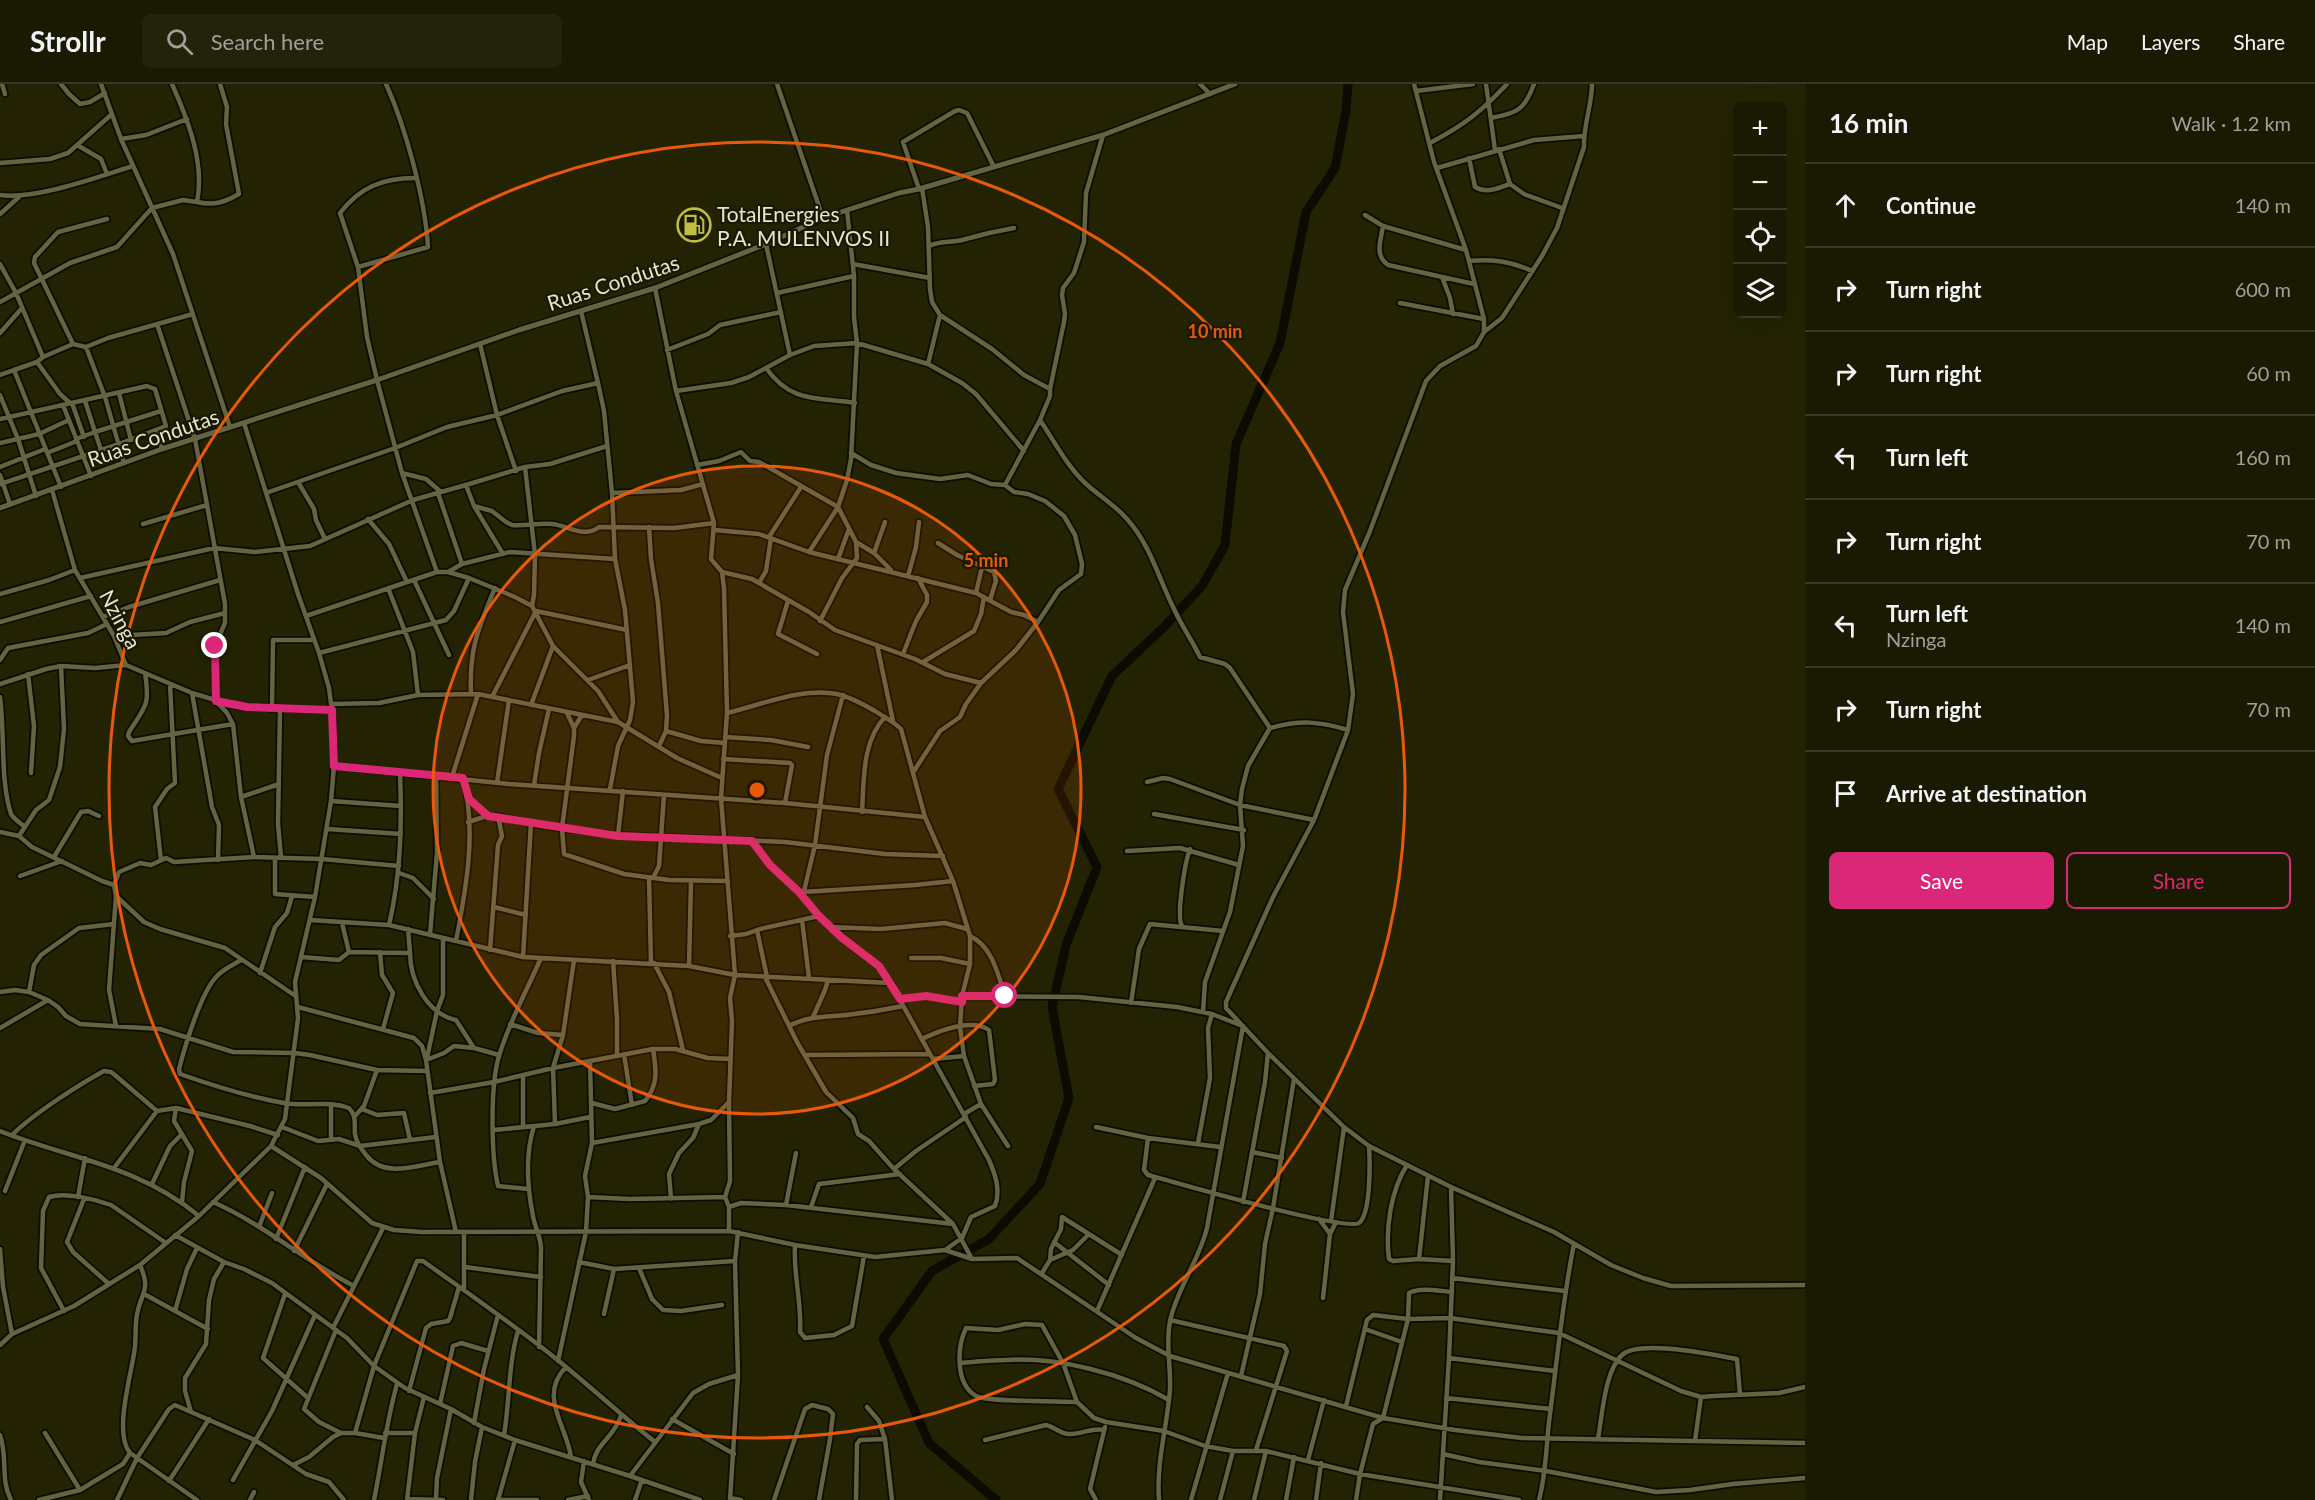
<!DOCTYPE html>
<meta charset="utf-8">
<style>
body{margin:0;font-family:Lato,sans-serif;background:#23230c;color:#f1f3f6}
.controls{position:absolute;right:18px;top:18px;display:grid;overflow:hidden;border-radius:9px;box-shadow:0 6px 24px #0002}
.controls button{width:54px;height:54px;display:grid;place-items:center;padding:0;border:0;border-bottom:2px solid #383824;background:#1a1a02;color:#f1f3f6;font:30px sans-serif}
.stop{position:absolute;width:18px;height:18px;margin:-14px;border:4px solid #db2777;border-radius:50%;background:#fff}
.stop.end{background:#db2777;border-color:#fff;box-shadow:0 2px 6px #0008}
.list{margin:0;padding:0;list-style:none}
h2{display:flex;justify-content:space-between;align-items:center;height:78px;margin:0;padding:0 24px;font-size:26px}
h2 small{font-size:20px;font-weight:400;color:#9fa199}
.list li{display:grid;grid-template-columns:39px 1fr auto;gap:18px;align-items:center;box-sizing:border-box;height:84px;padding:0 24px;border-top:2px solid #383824}
.list b{display:block;font-size:22px;white-space:nowrap}
.list p{margin:0;font-size:20px;white-space:nowrap;color:#9fa199}
.list em{font-size:20px;font-style:normal;color:#9fa199}
.actions{display:flex;gap:12px;padding:18px 24px}
.actions a{flex:1;padding:14px 0;border:2px solid #db2777;border-radius:9px;text-align:center;font-size:21px;color:#db2777}
.actions .main{background:#db2777;color:#fff}
.icon{flex:none;width:33px;height:33px;fill:none;stroke:currentColor;stroke-width:2;stroke-linecap:round;stroke-linejoin:round}
.map{position:relative;flex:none;width:1805px;height:1416px;overflow:hidden}
header{display:flex;align-items:center;gap:36px;box-sizing:border-box;height:84px;padding:0 30px;background:#1a1a02;border-bottom:2px solid #383824}
header strong{font-size:28px}
nav{display:flex;gap:33px;margin-inline-start:auto;font-size:21px}
.search{width:420px;height:54px;background:#23230c;display:flex;align-items:center;gap:15px;box-sizing:border-box;padding:0 21px;border-radius:9px;color:#9fa199;font-size:22px}
main{display:flex}
aside{flex:1;background:#1a1a02}
.map>svg:first-child{display:block}
.lines{fill:none;stroke-linecap:round;stroke-linejoin:round}
.river{stroke:#0b0b01;stroke-width:9}
.minor-casing{stroke:#0c0c00;stroke-width:8}
.tertiary-casing{stroke:#0c0c00;stroke-width:8}
.minor{stroke:#646443;stroke-width:4.5}
.tertiary{stroke:#646443;stroke-width:5}
.route{stroke:#db2777;stroke-width:8}
.ring{fill:none;stroke:#e8590c;stroke-width:3}
.labels{text-anchor:middle;dominant-baseline:central;stroke-width:4.5;stroke-linejoin:round;paint-order:stroke}
.poi-label{font-size:21px;fill:#e4e5d2;stroke:#1a1900;text-anchor:start}
.street-label{font-size:21px;fill:#e4e5d2;stroke:#1a1900}
.centre{fill:#e8590c;stroke:#1a1900;stroke-width:3}
.ring-label{font-size:18px;text-anchor:middle;font-weight:bold;fill:#e8590c;stroke:#1a1900;stroke-width:4.5;stroke-linejoin:round;paint-order:stroke}
</style>
<header>
<strong>Strollr</strong>
<div class="search"><svg class="icon" aria-label="search" viewBox="0 0 24 24"><circle cx="10" cy="10" r="6"/><path d="M15 15l6 6"/></svg>Search here</div>
<nav><a>Map</a><a>Layers</a><a>Share</a></nav>
</header>
<main>
<div class="map">
<svg width="1805" height="1416" viewBox="0 0 1805 1416">
<rect width="100%" height="100%" fill="#232303"/>
<g class="lines">
<path class="river" d="M996,1416L929,1359L883,1255L932,1187L989,1155L1040,1100L1069,1014L1052,923L1066,861L1097,783L1058,705L1112,592L1164,543L1202,502L1225,461L1236,360L1280,259L1306,128L1335,84L1346,27L1348,0"/>
<defs>
<path id="minor" d="M2,0L5,10
M61,0L69,10L80,20L90,18L105,9
M101,0L121,55L173,170L230,343
M172,0C188,36 205,79 197,118C214,122 225,118 239,110L226,40L227,23L220,0
M386,0C406,44 425,115 428,163L358,183L367,253L377,296L402,389L437,488H448L469,494L515,513L532,522L553,562L598,607L618,638L677,674L722,694
M777,0L823,134
M1200,0L1210,10
M1414,0L1434,78L1466,166L1484,235V248L1476,262L1440,282L1426,297L1370,447L1345,506L1343,528L1353,610L1348,646L1314,736L1273,813L1226,918V924L1268,969L1344,1043L1369,1062L1451,1103L1554,1148L1611,1181L1643,1194L1671,1202L1805,1201
M1486,0L1495,66
M1416,7L1473,0
M1491,34C1518,28 1524,27 1534,0
M1103,51L1086,109L1084,158L1074,189L1063,204L1062,211L1065,230L1064,238L1050,305V312L1040,336C1054,357 1067,382 1085,399C1099,412 1115,421 1127,435C1152,463 1159,497 1176,529C1183,544 1193,558 1200,573L1225,580L1230,584L1270,644
M121,55L146,51L187,35
M1430,59C1464,41 1481,28 1507,0
M77,61L101,75L107,90
M1499,65L1510,100L1524,110L1562,124
M1469,74L1475,103C1487,110 1498,104 1510,100
M0,79L50,75L68,69L112,30
M1437,84L1534,56L1584,52
M922,104L928,143L930,205L932,218L940,231L928,280
M919,105L903,58L955,27L959,26L967,29L994,83
M0,111C35,116 98,93 133,82
M0,130L19,113
M1365,131L1383,142L1466,166
M1383,142C1381,156 1374,171 1388,181L1474,200
M766,160L790,271
M929,162C942,156 950,159 962,156C979,151 996,147 1014,144
M1469,177C1492,175 1511,177 1532,187
M0,180L16,209L43,273L73,260L86,263L108,254L193,230
M853,180L930,194
M358,183L340,129C360,103 383,94 415,94
M1442,193L1450,214L1453,230
M655,204L676,307L714,439L711,475L722,488L724,504L727,629L721,714L735,891L730,914L732,937L729,1018L730,1097L725,1113L729,1123V1147
M777,209L854,192
M0,218L70,179L117,163L152,124L183,116L197,118
M1400,219L1484,235
M940,231L992,265L1024,291L1050,305
M157,240L195,355L225,520V539L215,562L216,617L227,629L233,640L241,713L254,773L322,775L399,782
M1484,248L1502,234L1542,172L1557,144L1584,63C1583,42 1592,21 1592,0
M0,249L22,224
M73,260L34,179L35,173L58,148L107,135
M480,260L497,331L516,387
M86,263L105,313L124,379
M667,266L708,250L720,241L781,228
M43,273L37,278L14,286L61,403
M37,278L60,310L70,319
M766,284C791,319 816,313 855,319
M0,291L14,286
M598,299L604,327L612,409L615,475L625,526L633,618L630,636L618,662L610,705
M676,307L731,299L749,293L790,271L814,262L857,259L928,280L962,299L976,310L1024,367
M119,309L131,356
M0,311L18,355L36,412
M72,319L84,353
M63,321L91,392
M0,335L147,302L155,305L166,342L119,360L0,400
M156,347L162,365
M76,355L95,348L85,317
M0,359L39,350L69,336
M101,366L95,348L161,327
M47,369L77,357
M851,369L871,381L896,389L940,395L968,391L991,400L1005,401L1014,408L1028,410L1045,417L1064,432L1075,451L1082,480L1081,490L1059,506L1038,538L1016,566L981,599L966,620L960,633L940,647L914,687
M697,381L719,377L741,368L750,377L759,378L838,423L856,458L874,469L891,486
M0,383L45,365
M525,383L535,471L534,511L532,522
M402,389L426,395L441,408L466,401L474,422L492,427L506,438L512,441C525,442 538,439 552,440C567,441 584,455 599,443L674,444L714,439
M0,391L10,420
M298,398L314,425L316,436L325,455
M466,401L525,383L550,380L607,362
M1005,401L1040,336
M52,406L75,486L114,552L126,581L192,609L235,622L332,626
M266,409L395,364L447,343L497,331L562,307L598,299L581,227
M438,409L462,480
M612,409L681,406L703,400
M474,422L503,470
M368,435L389,460L407,498
M143,440L207,421
M649,443L651,475L658,519L667,632L666,647L659,662
M715,446L759,450L809,468L976,509L1011,528L1024,531L1038,538
M769,453L801,403
M938,459L957,471L994,488L996,497L990,516
M809,468L838,423L847,396L851,375L857,259L854,233V192L847,126
M874,469L885,438
M838,475L849,445
M448,488L462,480L510,468L615,475
M722,488L752,495L809,528L835,546L915,575L945,590L981,599
M908,492L916,463L919,438
M80,494L214,464L255,468L310,462L413,416L441,408
M414,496L449,571
M759,499L766,487L771,454
M388,504L413,568L418,611
M976,509L982,483
M0,510L49,496L75,486
M788,517L778,550L817,570
M306,532L437,488
M103,533L129,523L220,496
M820,537L842,494L857,474L856,458
M0,538L91,512
M114,552L166,549L190,538L225,529
M877,561L893,637
M319,569L446,536L454,527L469,494
M903,570L916,537L927,518V511L918,494
M0,576L8,564L88,549L107,540
M923,578L974,547L981,530L984,513
M145,589C150,622 146,621 129,648L128,652L132,657L233,640
M28,590L34,642L31,689
M588,596L630,581
M0,600L46,585L61,582L95,584L126,581
M192,609L212,723L219,741L218,776
M471,610C469,565 478,545 495,504
M0,613C5,651 0,696 11,730C14,735 20,739 25,743
M492,613L536,527L627,546
M332,620L379,619L418,611L478,610L618,638
M531,621L553,562
M272,625L273,556H314
M280,625L278,740L281,773
M567,629L574,644V652L562,744L564,770L624,790L669,796L728,797
M727,629C761,621 802,603 837,610C850,613 863,620 875,627C884,633 893,637 901,645L925,733L953,797L970,852V880L962,912L960,943L964,972L981,1020L1008,1062
M574,644L582,631
M666,647L701,657L725,659
M725,653L771,656L808,663
M723,675L790,679L792,681L785,719
M334,682L509,700L785,719L925,733
M452,693L478,610
M1147,698L1163,694L1170,695L1240,721L1314,736
M497,699L509,616
M534,701L539,669L549,625
M241,713L279,700
M469,715L487,732
M331,717L401,722
M862,728C864,696 862,657 885,633
M1154,730L1244,746
M468,738L487,732H498L544,742L618,751L785,758L885,770L943,772
M327,745L401,750
M0,748L19,752L32,763L102,797L114,801L116,812L144,838L160,845L225,864L294,911
M618,751L623,707
M19,752L36,726L49,716L60,683L64,645L61,582
M752,757L770,781L799,808L819,832L841,853L879,882L895,907L989,1076C995,1090 1001,1106 995,1122L971,1133L962,1154L945,1166
M1127,767L1180,764L1239,781
M54,773L81,728L88,727L99,732
M275,774V810L315,813
M161,776L155,723L167,705L175,699L170,600
M399,789L413,794L434,815
M20,792L62,777
M649,794L651,879
M653,794L659,782L664,711
M114,801L119,788L140,779L151,781L166,774L174,778L254,773
M804,807L815,761L827,671L843,611
M803,808L915,801L953,797
M116,812L109,906L116,942
M494,823L526,831
M310,836L389,841L523,873L689,882L735,891L890,899
M802,836L809,894
M342,839L349,868
M389,841C401,790 402,739 400,688
M1182,842C1176,832 1185,778 1190,765
M830,843L881,845L945,839L967,845
M757,846L767,893
M430,850L437,769L436,692
M730,852L746,850L760,845L819,832
M970,852C992,862 998,890 1005,912
M456,857C466,805 477,747 463,694
M490,866L498,761L502,752L498,732
M380,868L382,891L393,909L383,945
M410,869C410,896 427,930 456,936L474,964
M301,873L339,876L349,868L410,869L408,845
M523,873L531,739
M911,874H941L970,880
M241,876C233,881 223,885 217,892C201,908 185,962 179,985L180,990C214,1002 249,1013 284,1019C306,1023 328,1016 349,1024C357,1032 354,1040 355,1050C356,1057 361,1065 366,1071C384,1094 414,1082 440,1078
M613,877L617,935V971
M654,879L669,908L683,966
M689,882L691,797
M260,889L275,843L287,829L292,812
M765,893L797,958L826,1008L853,1034L858,1050L869,1057L894,1085L953,1140L972,1175
M0,908L15,906L29,908L48,916L58,923L66,932L80,940L160,945L233,968L295,969L310,971L377,986L426,987
M29,908L34,881L41,871L79,844L114,840
M962,912L1079,913L1177,923L1212,930L1240,941
M900,915L926,912L961,918
M1131,919L1139,865L1150,840L1223,847
M298,923L414,954L422,962L426,976L440,1078L456,1148
M1203,928L1205,898L1230,828L1243,762L1240,721L1242,705L1248,682L1270,644C1301,636 1318,637 1348,646
M813,933L825,906L828,896
M510,940L538,949L563,951
M789,942C807,932 826,933 846,931C865,929 884,926 903,922
M0,944L48,916
M922,955C939,947 971,934 989,946L995,996L993,1000L974,1002
M624,970L632,1021
M805,971L930,970
M427,974L437,927L443,911V854
M933,975L964,972
M426,976L444,969L454,962L474,964L499,971
M523,992V1043
M430,1009L494,998L553,984L653,965H675L708,974L730,975
M592,1019L615,1025L645,1017C659,1000 656,985 653,965
M176,1024L174,1037L192,1067L184,1098L182,1118
M362,1025L377,1031L404,1029L410,1056
M964,1030L981,1020
M355,1032L364,1022L377,986
M555,1040L553,984L563,951L574,876
M534,1042C525,1071 527,1102 533,1132C535,1144 540,1150 541,1164L539,1263
M282,1043L318,1057L339,1055L360,1062L436,1053
M1096,1043L1148,1054L1220,1063
M494,1046L555,1040L590,1033
M0,1047C71,1075 137,1081 199,1132
M12,1051C32,1031 78,1001 104,987L111,988L116,992L157,1027L176,1024L250,1042L278,1051
M331,1054V1020
M1148,1054L1144,1086L1148,1091C1173,1098 1346,1148 1359,1139C1371,1130 1370,1078 1369,1062
M592,1059L699,1040L711,1036L729,1018
M1198,1059L1210,994L1208,944L1212,930
M271,1062L321,1094L372,1139L394,1146L422,1148L729,1147L795,1161L875,1173L945,1166L972,1175L1017,1174L1136,1254L1170,1272L1383,1334L1455,1346L1522,1354L1805,1359
M1252,1068L1282,1074
M1407,1081C1391,1106 1385,1145 1389,1175L1393,1177L1419,1175L1453,1177
M114,1084L157,1027
M894,1085L916,1067L966,1033
M152,1100L170,1062L182,1050
M528,1105L498,1102C491,1071 490,1002 499,972C509,938 527,906 541,874
M5,1107L25,1056
M78,1113L85,1074
M588,1113L585,1092L592,1059L590,978
M84,1115L67,1158L73,1168L109,1200
M671,1115L669,1090L679,1069L693,1054L699,1040
M213,1118C263,1140 305,1177 354,1202
M1243,1118L1265,998L1268,969
M786,1121L796,1069
M729,1123L741,1119L786,1121L953,1140
M811,1123L819,1100L900,1090
M1319,1135L1330,1150
M1331,1137L1344,1043
M259,1143L272,1109
M175,1151L224,1178L244,1185L272,1199L347,1254L374,1282L405,1304L451,1325L482,1343L515,1356L630,1392L700,1416
M276,1155L305,1083
M1054,1158L1109,1201
M795,1161C793,1190 802,1219 800,1248L805,1254L834,1251L852,1242L864,1172
M0,1165L3,1203L12,1250
M294,1167L327,1100
M1419,1175L1428,1092
M1050,1176L1051,1165L1061,1145L1062,1133L1122,1171
M579,1178L614,1185L735,1177
M140,1181C151,1207 142,1206 137,1230C135,1241 136,1252 135,1263C132,1289 113,1349 130,1369L197,1416
M465,1183L541,1193
M639,1184L652,1215L663,1226L681,1227L722,1221
M1042,1189L1050,1176L1073,1166L1089,1150
M1452,1194L1565,1207
M464,1206V1148
M144,1210L208,1245
M285,1210L263,1274L308,1314
M1323,1214L1330,1150L1336,1138
M64,1227L41,1184L43,1127L49,1113C66,1108 94,1115 111,1121L166,1159
M175,1227L187,1185L197,1164
M1097,1227L1155,1094
M604,1230L614,1185
M1170,1236L1284,1262L1287,1267L1256,1366
M333,1244L383,1144
M1365,1245L1402,1258
M336,1246L304,1325L319,1338L341,1349
M0,1261L12,1250L74,1222L140,1181L199,1132L271,1062L285,1035L298,934L295,898L315,813L331,717L334,682L333,635L329,604L319,569L298,510L244,339
M1449,1274L1555,1287
M558,1277L586,1148L588,1113L630,1115L725,1113
M960,1279C975,1278 990,1276 1006,1276C1058,1273 1123,1289 1169,1316
M566,1283C538,1312 566,1340 571,1373
M1241,1292L1260,1210L1265,1160L1273,1124L1294,995
M409,1307L426,1244L431,1240L448,1237L450,1234L459,1203
M1446,1314L1551,1325
M1077,1318C1060,1317 986,1318 976,1312C955,1300 957,1263 966,1244L998,1246L1025,1240L1042,1241L1063,1279L1077,1318L1094,1334L1106,1338L1164,1347L1205,1362L1233,1367H1266L1360,1390L1519,1416
M440,1320L453,1262L461,1259L488,1267
M1346,1322L1367,1236L1373,1231L1408,1235L1450,1234L1559,1249L1681,1307L1701,1313L1713,1312L1779,1309L1805,1303
M867,1323L879,1337L885,1355L892,1416
M191,1328L185,1307V1294L206,1260L209,1216L214,1195L224,1178
M672,1335L734,1370
M474,1339L484,1285L498,1231
M45,1349L80,1406
M355,1349L374,1282L417,1177H423C469,1210 516,1242 560,1278C592,1304 622,1332 655,1358
M385,1349H415
M0,1351C8,1373 0,1396 11,1416
M504,1351C510,1316 508,1281 518,1247
M1598,1355C1602,1332 1605,1286 1622,1271C1639,1255 1714,1271 1737,1275L1740,1310
M985,1356L1046,1341C1055,1343 1060,1350 1069,1350C1081,1351 1092,1343 1104,1346
M1695,1357L1701,1313
M1443,1370L1479,1378L1546,1387L1656,1408L1690,1406L1733,1400L1805,1394
M1308,1376L1324,1316
M584,1377L581,1398L589,1416
M593,1380C596,1359 613,1355 621,1332
M293,1381L309,1373L333,1353L341,1349H355L384,1354
M630,1392L693,1309L709,1300L738,1291
M233,1396L272,1327L315,1231
M169,1397L209,1335
M730,1414L741,1416
M407,1415L443,1416
M39,1416L80,1406L123,1380L130,1369
M117,1416L137,1374L169,1325L175,1321L255,1356L306,1390L329,1398L344,1416
M250,1416L254,1408
M374,1416C382,1377 386,1339 397,1300
M407,1416L415,1349L424,1313
M436,1416L437,1394L451,1325
M471,1416L475,1378L482,1343
M498,1416L515,1356
M498,1416H537
M568,1416L588,1412
M635,1416L642,1396
M730,1416L738,1291L735,1177L738,1148
M774,1416L805,1325L812,1321L828,1325L833,1330L830,1355L819,1416
M856,1416L857,1360L860,1356L885,1355
M1096,1416L1090,1405L1105,1343
M1159,1416C1156,1379 1167,1343 1170,1306C1171,1282 1165,1257 1171,1233C1179,1202 1199,1176 1207,1144L1243,942
M1191,1416L1228,1289
M1220,1416L1233,1367
M1254,1416L1266,1367
M1286,1416L1294,1373
M1316,1416L1321,1379
M1356,1416L1360,1390L1373,1340L1383,1334L1408,1235L1409,1209C1420,1203 1439,1207 1452,1208
M1440,1416L1449,1274L1453,1177L1451,1103
M1539,1416C1546,1390 1546,1365 1549,1338C1557,1278 1562,1219 1574,1160"/>
<path id="tertiary" d="M0,424L162,365L377,296L519,246L655,204L766,160L823,134L899,109L919,105L1103,51L1235,0"/>
</defs>
<use href="#minor" class="minor-casing"/>
<use href="#tertiary" class="tertiary-casing"/>
<use href="#minor" class="minor"/>
<use href="#tertiary" class="tertiary"/>
</g>
<g class="lines">
<path class="route" d="M215,562L216,617L247,623L332,626L334,682L463,694L469,715L488,732L618,752L752,757L770,781L799,808L819,832L841,853L879,882L900,915L926,912L962,918V912H1005"/>
</g>
<circle cx="757" cy="706" r="324" fill="#e8590c" fill-opacity=".12"/>
<g class="ring">
<circle cx="757" cy="706" r="324"/>
<circle cx="757" cy="706" r="648"/>
</g>
<defs>
<symbol id="fuel-ring" viewBox="-11 -11 22 22"><circle r="9.5" fill="#1a1900" stroke="#c0be41" stroke-width="1.5"/><path d="M-5.5-6h7V0h2V4h1.3V-2.5L3-4.5l.8-.8L6-3V5H2.5V1h-1V6h-7ZM-4.2-4.7v3.2H.2V-4.7Z" fill="#c0be41"/></symbol>
</defs>
<g fill-rule="evenodd">
<use href="#fuel-ring" x="675" y="122" width="38" height="38"/>
</g>
<g class="labels">
<g class="poi-label">
<text x="717" y="129">TotalEnergies<tspan x="717" dy="24">P.A. MULENVOS II</tspan></text>
</g>
<g class="street-label">
<text transform="translate(613 198) rotate(-18)">Ruas Condutas</text>
<text transform="translate(153 353) rotate(-19)">Ruas Condutas</text>
<text transform="translate(121 535) rotate(62)">Nzinga</text>
</g>
</g>
<circle cx="757" cy="706" r="9" class="centre"/>
<g class="ring-label">
<text x="1215" y="254">10 min</text>
<text x="986" y="483">5 min</text>
</g>
</svg>
<div class="controls">
<button>+</button>
<button>−</button>
<button><svg class="icon" aria-label="locate" viewBox="0 0 24 24"><circle cx="12" cy="12" r="6"/><path d="M12 2v4M12 18v4M2 12h4M18 12h4"/></svg></button>
<button><svg class="icon" aria-label="layers" viewBox="0 0 24 24"><path d="M12 4l9 5-9 5-9-5zM3 14l9 5 9-5"/></svg></button>
</div>
<div class="stop" style="left:1005px;top:912px"></div>
<div class="stop end" style="left:215px;top:562px"></div>
</div>
<aside>
<h2>16 min<small>Walk · 1.2 km</small></h2>
<ul class="list">
<li><svg class="icon" aria-label="ahead" viewBox="0 0 24 24"><path d="M12 20V5M6 11l6-6 6 6"/></svg><div><b>Continue</b></div><em>140 m</em></li>
<li><svg class="icon" aria-label="right" viewBox="0 0 24 24"><path d="M7 20v-9h11M14 6l5 5-5 5"/></svg><div><b>Turn right</b></div><em>600 m</em></li>
<li><svg class="icon" aria-label="right" viewBox="0 0 24 24"><path d="M7 20v-9h11M14 6l5 5-5 5"/></svg><div><b>Turn right</b></div><em>60 m</em></li>
<li><svg class="icon" aria-label="left" viewBox="0 0 24 24"><path d="M17 20v-9H6M10 6l-5 5 5 5"/></svg><div><b>Turn left</b></div><em>160 m</em></li>
<li><svg class="icon" aria-label="right" viewBox="0 0 24 24"><path d="M7 20v-9h11M14 6l5 5-5 5"/></svg><div><b>Turn right</b></div><em>70 m</em></li>
<li><svg class="icon" aria-label="left" viewBox="0 0 24 24"><path d="M17 20v-9H6M10 6l-5 5 5 5"/></svg><div><b>Turn left</b><p>Nzinga</p></div><em>140 m</em></li>
<li><svg class="icon" aria-label="right" viewBox="0 0 24 24"><path d="M7 20v-9h11M14 6l5 5-5 5"/></svg><div><b>Turn right</b></div><em>70 m</em></li>
<li><svg class="icon" aria-label="arrive" viewBox="0 0 24 24"><path d="M6 21V4h12l-3 4 3 4H6"/></svg><div><b>Arrive at destination</b></div></li>
</ul>
<div class="actions"><a class="main">Save</a><a>Share</a></div>
</aside>
</main>
